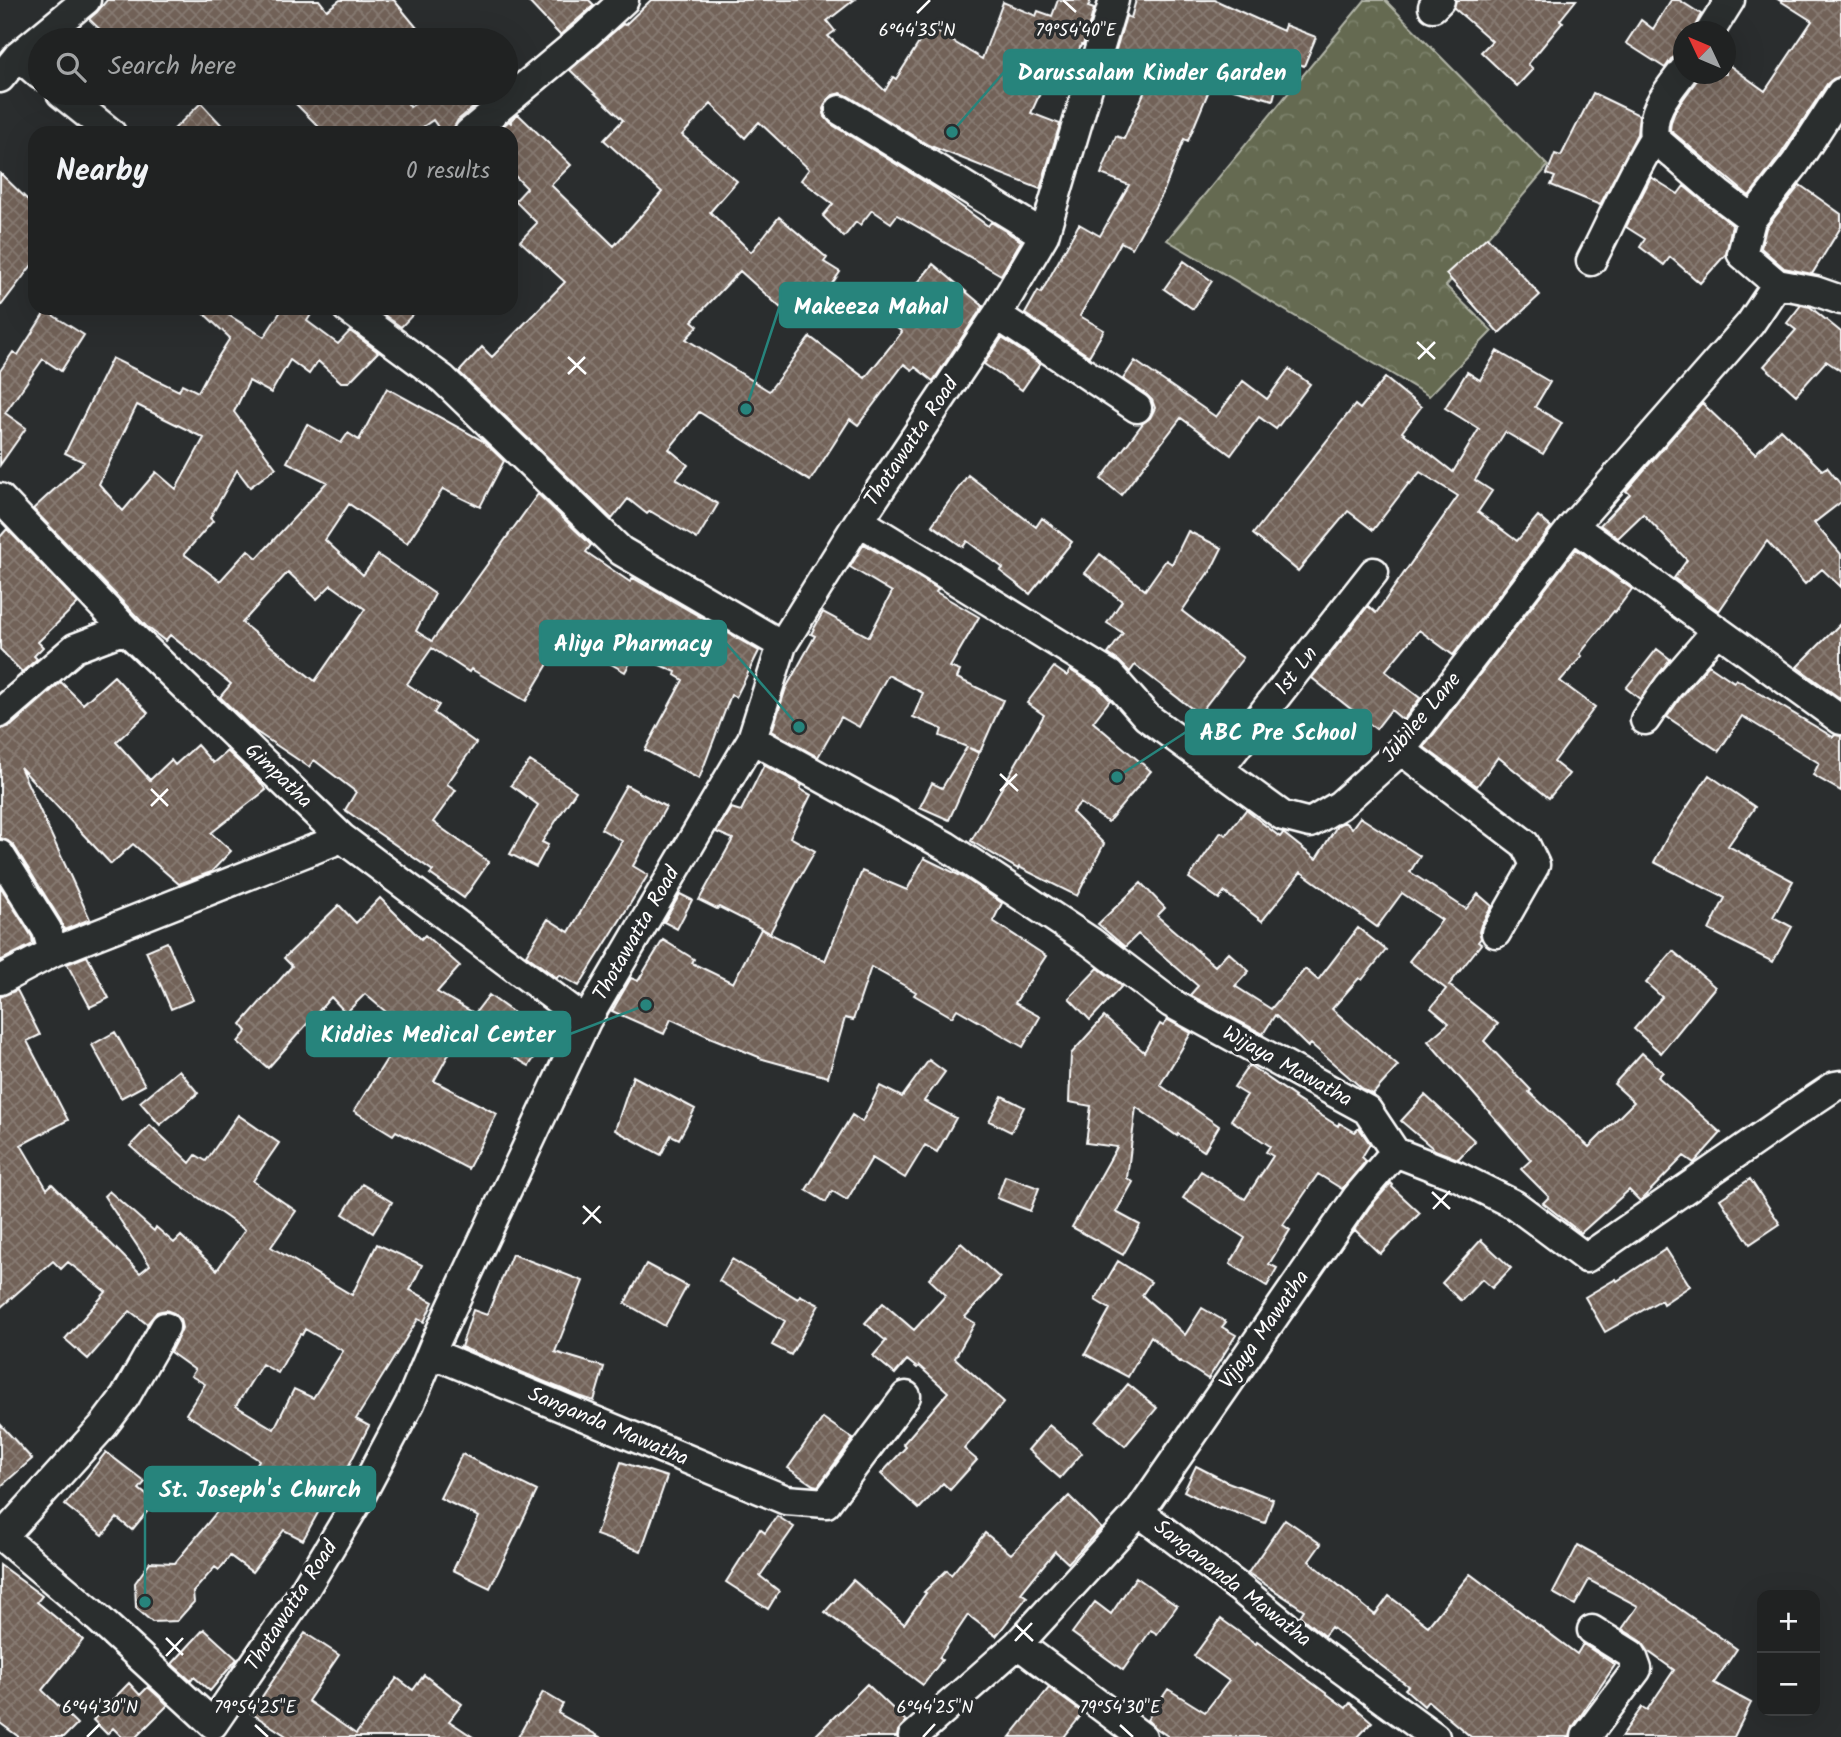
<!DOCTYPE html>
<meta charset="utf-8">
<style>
body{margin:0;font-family:Kalam,sans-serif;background:#2d2f2f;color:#f1f3f6}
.controls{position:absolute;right:21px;bottom:21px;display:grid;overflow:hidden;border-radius:14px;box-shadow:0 7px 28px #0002}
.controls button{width:63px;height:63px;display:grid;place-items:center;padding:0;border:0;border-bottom:2px solid #3d3f40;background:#202222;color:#f1f3f6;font:35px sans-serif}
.compass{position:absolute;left:1673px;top:21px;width:63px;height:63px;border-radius:50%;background:#202222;box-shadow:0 7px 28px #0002;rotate:314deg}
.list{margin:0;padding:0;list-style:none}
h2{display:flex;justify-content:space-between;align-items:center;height:91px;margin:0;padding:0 28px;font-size:30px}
h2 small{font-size:23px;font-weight:400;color:#a2a4a5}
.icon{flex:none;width:38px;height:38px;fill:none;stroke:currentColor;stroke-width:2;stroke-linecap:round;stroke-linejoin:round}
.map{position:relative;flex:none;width:1841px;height:1737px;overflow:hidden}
.search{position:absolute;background:#202222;box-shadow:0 7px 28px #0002;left:28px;top:28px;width:490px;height:77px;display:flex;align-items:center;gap:18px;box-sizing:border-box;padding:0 24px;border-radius:38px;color:#a2a4a5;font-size:26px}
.panel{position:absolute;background:#202222;box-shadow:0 7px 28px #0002;left:28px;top:126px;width:490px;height:189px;border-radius:21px}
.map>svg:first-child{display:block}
.forest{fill:url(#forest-crowns);stroke:#b2b5a8;stroke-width:2}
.building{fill:url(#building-cross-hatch);stroke:#fff;stroke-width:2;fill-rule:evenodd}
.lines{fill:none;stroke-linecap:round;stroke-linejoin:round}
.minor-casing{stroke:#fff;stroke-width:33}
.minor{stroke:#2a2d2e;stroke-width:28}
.ticks{fill:none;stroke:#fff;stroke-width:2.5}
.labels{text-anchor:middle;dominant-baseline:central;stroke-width:7;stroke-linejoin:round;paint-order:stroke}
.street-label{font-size:21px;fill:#fff;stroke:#2a2d2e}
.ticks-label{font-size:18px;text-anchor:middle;fill:#fff;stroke:#2a2d2e;stroke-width:7;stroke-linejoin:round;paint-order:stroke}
.leader{fill:none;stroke:#27847c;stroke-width:2.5}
.callout-dot{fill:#27847c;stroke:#2a2d2e;stroke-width:2.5}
.callout{fill:#27847c;stroke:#27847c;stroke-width:2.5}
.callout-label{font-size:23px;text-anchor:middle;font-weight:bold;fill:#fff}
</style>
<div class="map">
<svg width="1841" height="1737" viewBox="0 0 1841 1737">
<defs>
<pattern id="forest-crowns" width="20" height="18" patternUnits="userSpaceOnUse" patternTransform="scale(1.75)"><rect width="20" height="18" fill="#656b51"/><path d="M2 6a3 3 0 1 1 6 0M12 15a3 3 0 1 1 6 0" fill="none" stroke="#7c816b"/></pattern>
<pattern id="building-cross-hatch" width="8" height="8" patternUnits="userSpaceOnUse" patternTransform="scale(1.75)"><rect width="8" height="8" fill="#726259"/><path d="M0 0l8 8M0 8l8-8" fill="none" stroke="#877a72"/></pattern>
</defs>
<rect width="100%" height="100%" fill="#2a2d2e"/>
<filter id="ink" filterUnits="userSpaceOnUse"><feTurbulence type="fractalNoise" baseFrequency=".0143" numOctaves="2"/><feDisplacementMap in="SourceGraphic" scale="14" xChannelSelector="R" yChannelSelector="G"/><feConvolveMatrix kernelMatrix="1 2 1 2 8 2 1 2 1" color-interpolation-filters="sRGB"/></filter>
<g filter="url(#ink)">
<path class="forest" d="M1365,0H1385L1548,166L1446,286L1492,331L1429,396L1167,240Z"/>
<path class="building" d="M107,0H319L327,10L340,0H394L427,40H111L89,19L97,12Z
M527,0H589L594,5L560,35Z
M651,0H854L827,21L835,31L828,36L885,91L893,77L896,79L929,27L982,59L1003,2L1036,16L1038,11L1052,16L1058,0H1091L1088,7L1094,9L1083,45H1081L1074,62L1057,56L1031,113L1060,124L1040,189L928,145L848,96L841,93L833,95L826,102L823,109L825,117L831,124L943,193L988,226L991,222L1021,241L1001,275L897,215L891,223L872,210L860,225L856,222L844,237L823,216L833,204L801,180L809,169L759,122L745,138L711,104L682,135L737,181L710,212L751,252L779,217L827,258L824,262L840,272L804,324L783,310L740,271L692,321L698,326L686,339L769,391L810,337L865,378L902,332L896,327L904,317L896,310L933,264L983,306L933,381L915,367L912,370L904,364L858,425L850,419L810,481L699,412L669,449L688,465L676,479L718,504L697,539L650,511L647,514L628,499L612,519L459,372L482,347L492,357L565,282L520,241L537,223L515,201L527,188L511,172V133H495L509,121L511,123V120L518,114L571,165L551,185L614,246L662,192L604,140L623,120L570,70L623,24L625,25Z
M1136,0H1215L1283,31L1285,25L1316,37L1304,66L1284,58L1273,100L1212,83L1188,141L1184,139L1163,193L1132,248L1121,242L1080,316L1104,330L1089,356L1025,314L1038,291L1041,293L1079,224L1100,236L1129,185L1101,174L1116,136L1124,139L1157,63L1115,53L1126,16L1131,18Z
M1456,0H1576L1560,20L1563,22L1528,64L1533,69L1517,86L1481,52L1492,41L1454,8Z
M1671,0H1679L1701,14L1696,24L1693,32H1684V48L1679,54L1671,59L1665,68L1626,43L1641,20L1653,29Z
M1779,0H1841V76L1833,79L1827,84L1781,154L1749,196L1670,130L1671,122L1676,109L1697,80L1700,74H1726V63L1765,91L1812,21Z
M285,93H401L410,107L429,93L490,94L458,120L454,127L453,133H442L433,120L414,133H325Z
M1593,93L1639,115L1637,134L1600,205L1551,185L1555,177L1547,174L1555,154L1561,156Z
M201,103L229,133H170Z
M0,173L35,207V261L0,307Z
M1651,177L1678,194L1684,186L1732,225L1726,254L1700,283L1670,257L1664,265L1640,247L1645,239L1626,227Z
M1800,185L1841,214V227L1812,274L1784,268L1761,248L1766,228Z
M1487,237L1540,295L1499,333L1446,274Z
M1184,261L1212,281L1193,309L1164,289Z
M1801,305L1810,307L1841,332V371L1826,361L1796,395L1764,366L1796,330L1787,323Z
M198,308H217L264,337L283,308H315L307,321L338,344L350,331L378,352L349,382H341L318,361L309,374L290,360L271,393L249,381L234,412L276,468L250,487L237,470L210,518L213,521L184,554L220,581L248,550L257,558L327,482L287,462L307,424L341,443L348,433L359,440L387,388L483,441L504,461L480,507L443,489L407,543L349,504L325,540L363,575L378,555L435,594L416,631L432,641L538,494L591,545L586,552L630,582L633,578L759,651L736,697L731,695L699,779L645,750L683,680L675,675L676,672L635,654L625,672L564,637L526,701L471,669L469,672L432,648L407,684L439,705L434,713L476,743L447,784L456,790L433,822L489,862L464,898L430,874L433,871L345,810L356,792L314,760L309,767L255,731L220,697L231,684L170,635L165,641L146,626L33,509L84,462L65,453L112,358L179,391L182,384L198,392L208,373L230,338ZM137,405L204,438L176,489L156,472L123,511L99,484ZM288,572L317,599L331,585L365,609L315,681L242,623Z
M384,308H419L401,327L380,312Z
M46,311L84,335L61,371L43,359L5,413L26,428L0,465V371L13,352L18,355Z
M1002,338L1040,364L1022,390L984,364Z
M1497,351L1550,382L1535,407L1562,423L1543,454L1505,432L1475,480L1492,491L1478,512L1517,541L1538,516L1551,527L1453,655L1419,630L1385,671L1420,698L1403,720L1391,710L1376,729L1312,678L1368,606L1376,613L1458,496L1420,472L1410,484L1409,483L1373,530L1348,511L1298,571L1253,534L1355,405L1360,409L1385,378L1421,407L1402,432L1453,472L1479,429L1445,408L1467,372L1480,380Z
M1135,361L1216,417L1243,381L1267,399L1289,369L1310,384L1276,429L1259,417L1231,455L1181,418L1121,495L1101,479L1143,423L1150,418L1155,408L1152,400L1147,395L1123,379Z
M1702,403L1755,454L1780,429L1822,470L1827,467L1841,485V502L1814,523L1841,554V587L1822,569L1805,584L1767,541L1719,611L1674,578L1687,560L1643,514L1618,538L1600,525L1630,494L1626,491Z
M968,475L1036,527L1042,518L1072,542L1030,594L1000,571L1003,568L967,541L963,547L932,525Z
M7,529L78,603L38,642L43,647L34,656L37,659L22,672L0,649V537Z
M1188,531L1222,548L1209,574L1208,573L1182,611L1243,658L1199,714L1135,665L1130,672L1119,661L1108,654L1123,633L1107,623L1122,601L1085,573L1100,554L1145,590L1166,560L1172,564Z
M864,544L938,589L936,592L979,617L950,667L960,671L957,678L1003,700L980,752L969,748L979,753L949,820L920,807L932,783L942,788L967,747L940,736L942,729L913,717L923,693L888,675L859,727L841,717L818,757L772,731L786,688L815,636L811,634L823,612L869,637L892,592L850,567Z
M1576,549L1632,589L1615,612L1614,611L1580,654L1582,656L1560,681L1595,707L1554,762L1569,774L1549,798L1498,757L1477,786L1424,747Z
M1841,623V699L1797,667Z
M1657,649L1670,659L1640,699L1626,688Z
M1709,665L1734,682L1736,679L1833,737L1835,735L1841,736V791L1813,775L1819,763L1742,716L1719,751L1667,717L1681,697Z
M1054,667L1067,676L1070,670L1099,688L1110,700L1093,722L1151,771L1108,822L1080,803L1072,812L1104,844L1077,896L1019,867L1018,869L971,841L1044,715L1027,703Z
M114,676L148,713L116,742L150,780L171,760L175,765L197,745L213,763L227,751L259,781L266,790L211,833L231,851L211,872L179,884L133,844L111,864L20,767L90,919L64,930L61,921L14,846L8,841L0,838V729L11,726L61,682L83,704Z
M530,761L576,791L542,842L548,845L536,867L510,854L538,805L511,785Z
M764,765L802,785L800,789L811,795L790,837L815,851L796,884L770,933L719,907L717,909L699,900L733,839L716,832L731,808L741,811Z
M1709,775L1755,807L1728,846L1793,881L1773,917L1792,927L1773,962L1709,930L1725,898L1654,862L1669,834Z
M626,785L666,807L633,866L648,875L579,986L559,975L557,978L526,955L548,919L569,932L622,841L601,829Z
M1246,810L1280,837L1283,833L1316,859L1337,826L1344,822L1352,828L1360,817L1420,856L1410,872L1466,909L1478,894L1492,906L1481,925L1479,932L1481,938L1478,942L1481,944L1449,985L1498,1024L1484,1041L1531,1090L1529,1092L1589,1147L1634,1102L1614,1084L1642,1053L1663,1072L1658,1077L1721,1133L1694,1163L1684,1156L1640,1201L1629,1190L1581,1233L1543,1203L1549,1197L1521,1169L1531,1160L1428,1041L1449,1023L1431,1008L1446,989L1409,961L1442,920L1402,893L1377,927L1301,872L1262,921L1224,892L1219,899L1189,878L1221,832L1226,835Z
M924,858L963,877L1002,903L993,921L1046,956L1015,1003L1040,1017L1023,1047L957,1009L952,1017L914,995L916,992L871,967L853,1020L845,1018L828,1077L759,1058V1057L712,1038L671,1019L664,1034L612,1011L631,978L638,981L663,940L694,959L692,963L733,983L761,929L825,961L862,871L907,890Z
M1141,883L1165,908L1157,916L1215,966L1228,952L1249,971L1235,986L1271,1009L1305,969L1318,980L1358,928L1386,950L1362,980L1359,978L1332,1009L1398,1066L1373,1094L1364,1090L1311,1044L1308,1047L1275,1015L1263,1034L1190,995L1198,986L1138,934L1125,947L1098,924Z
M0,886L32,937L33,944L0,961Z
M680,894L692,900L677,929L664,922Z
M380,898L421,939L425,935L460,966L437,992L472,1012L434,1081L497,1114L468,1169L396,1131L393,1135L354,1111L406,1029L365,994L346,1013L331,997L268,1068L238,1042L247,1031L241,1024L292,966L284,958L339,905L356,923Z
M167,942L193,1000L171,1009L146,951Z
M1673,951L1715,987L1661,1053L1634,1029L1662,997L1646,983Z
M87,956L109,998L90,1007L67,964Z
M1098,968L1122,986L1090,1020L1069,998Z
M17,990L40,1035L27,1041L68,1120L21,1145L47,1189L52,1184L140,1273L150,1265L104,1196L109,1191L154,1231L156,1227L174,1243L181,1236L217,1270L245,1230L149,1163L130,1146L150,1125L190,1163L196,1155L206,1161L238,1115L279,1143L253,1181L296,1211L271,1247L352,1295L377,1244L422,1265L410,1290L433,1302L424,1322L418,1319L356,1419L369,1426L347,1469L353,1472L336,1503L326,1498L303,1540L284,1530L252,1572L230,1556L219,1570L215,1567L193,1592L194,1602L177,1621L152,1622L136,1608L135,1583L150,1562L175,1563L225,1502L233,1509L259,1460L186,1414L205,1384L191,1376L195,1370L170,1352L179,1335L182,1328L180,1319L174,1313L166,1310L157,1312L147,1324L130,1311L88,1359L65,1339L106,1292L68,1262L61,1269L53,1261L0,1308V997ZM305,1329L343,1351L313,1398L294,1389L274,1429L236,1406L262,1364L278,1373L300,1334L302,1335Z
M489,995L525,1021L518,1030L543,1044L529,1066L507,1053L508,1051L469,1021Z
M1104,1017L1144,1052L1160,1024L1163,1026L1168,1020L1191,1033L1160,1085L1219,1126L1204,1151L1178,1134L1177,1136L1136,1107L1127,1178L1133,1182L1116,1212L1140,1225L1123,1255L1072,1227L1117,1147L1086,1143L1091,1106L1069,1102L1071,1054Z
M115,1032L145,1085L121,1098L92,1045Z
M929,1060L945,1072L924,1101L956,1118L937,1152L925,1145L905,1178L872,1158L847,1200L832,1191L826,1202L806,1190L852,1115L862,1122L880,1086L902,1097Z
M1249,1065L1295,1097L1294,1098L1338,1126L1339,1123L1355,1132L1359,1128L1370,1144L1362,1157L1366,1161L1342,1189L1318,1174L1283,1225L1290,1230L1269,1264L1277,1268L1267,1286L1230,1264L1245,1238L1183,1198L1201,1171L1245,1199L1273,1156L1266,1152L1270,1146L1231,1120L1247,1095L1234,1087Z
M179,1070L198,1093L160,1125L140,1102Z
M633,1076L695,1109L679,1139L671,1135L661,1155L615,1130Z
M1425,1095L1475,1141L1458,1159L1435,1150L1401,1121Z
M1002,1096L1024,1107L1011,1132L989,1121Z
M1005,1176L1039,1188L1030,1211L997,1198Z
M1750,1179L1780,1224L1750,1244L1720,1199Z
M1391,1183L1393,1185L1392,1187L1420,1213L1380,1254L1355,1230L1352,1233L1370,1207Z
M362,1184L392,1202L373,1233L343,1214Z
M1481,1240L1511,1268L1492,1288L1482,1279L1461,1301L1442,1283Z
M961,1243L1000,1278L965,1317L975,1323L955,1358L1004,1402L964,1449L977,1460L950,1490L943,1483L919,1509L881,1474L906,1447L903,1444L948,1392L919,1366L917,1368L907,1360L895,1374L873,1356L886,1341L865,1323L883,1303L914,1330L946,1295L929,1279Z
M1666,1249L1690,1286L1663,1304L1661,1300L1605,1332L1585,1297L1616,1279L1617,1281Z
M512,1254L583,1281L555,1352L604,1367L594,1401L579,1396L461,1347L473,1310L487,1315Z
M732,1259L798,1299L800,1295L819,1305L791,1355L772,1345L785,1321L719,1281Z
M1118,1261L1151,1282L1142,1295L1185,1335L1202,1308L1226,1322L1222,1327L1236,1335L1208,1379L1180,1361L1179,1362L1151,1336L1128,1377L1085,1354L1110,1309L1095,1300Z
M646,1264L687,1286L665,1326L625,1303Z
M1128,1384L1157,1408L1125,1446L1096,1422Z
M823,1418L853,1439L818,1486L813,1485L788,1468Z
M0,1424L32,1459L0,1487Z
M1049,1425L1082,1453L1060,1478L1028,1450Z
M106,1452L145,1482L139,1489L155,1502L132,1530L117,1518L103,1535L65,1505Z
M462,1454L537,1491L490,1588L453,1570L479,1517L440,1498Z
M621,1462L667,1477L641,1551L596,1535Z
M1196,1466L1225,1481L1273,1499L1265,1523L1220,1507L1219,1509L1184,1491Z
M1069,1496L1101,1528L1068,1563L1055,1551L1021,1593L1027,1597L996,1636L968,1615L939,1658L942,1660L923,1685L825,1612L853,1580L904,1624L926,1593L924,1592L947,1570L951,1575L985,1533L1011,1554Z
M777,1516L794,1527L760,1576L779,1591L768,1609L726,1582L760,1529L765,1533Z
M1285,1519L1321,1544L1309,1561L1375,1615L1389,1596L1428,1626L1470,1574L1577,1654L1583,1644L1615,1665L1573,1727L1570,1737H1471L1428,1701L1424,1706L1405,1689L1408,1686L1331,1627L1324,1636L1300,1616L1304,1610L1248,1573Z
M1578,1545L1624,1570L1737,1649L1714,1683L1751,1703L1734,1737H1621L1642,1707L1647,1710L1674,1670L1649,1652L1641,1641L1622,1629L1638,1606L1589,1580L1575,1605L1553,1593Z
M0,1565L42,1596L37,1602L83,1640L42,1690L77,1724L64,1737H19L0,1723Z
M1136,1577L1177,1606L1157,1634L1151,1630L1123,1670L1072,1633L1095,1602L1111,1614Z
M1221,1619L1256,1644L1257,1642L1346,1708L1350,1703L1372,1722L1358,1737H1169L1156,1728L1147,1720L1168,1689L1205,1712L1229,1681L1194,1656Z
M204,1629L237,1659L210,1691L194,1677L191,1681L172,1664Z
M305,1633L339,1655L308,1701L356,1734L397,1678L413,1690L424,1675L462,1704L449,1721L473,1737H288L251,1713Z
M129,1683L140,1695L148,1687L168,1705L136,1737H122L113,1728L107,1734L93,1720Z
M867,1684L906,1721L898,1731L897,1737H814Z
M1049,1688L1083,1713L1064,1737H1010Z
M543,1692L563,1704L558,1713L600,1737H518Z"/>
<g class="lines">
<defs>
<path id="minor" d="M1433,7L1440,0
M1710,32L1730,0
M18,56L40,75
M0,78L18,56L86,0
M61,93L111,133
M840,110L1044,235
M469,133L585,36L624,0
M1654,138L1720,195L1752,219
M1591,261C1613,220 1629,177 1654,138C1650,110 1668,91 1684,70
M1777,284L1815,291L1841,300
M347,308L443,379L621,551L782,645
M997,315L1137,408
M0,498L125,629L342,838L586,1021
M859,521L1110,675L1147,717L1283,816L1310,823L1340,805L1401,750L1573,526L1841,720
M1573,526L1750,324L1777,284L1742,254L1751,220L1795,164L1841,93
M0,713L75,648L125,629
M1645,720L1668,687L1717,630
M752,739L946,846L1091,942L1171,1003L1367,1110L1395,1152L1457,1176L1515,1205L1586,1258L1802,1108L1835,1086L1841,1085
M1401,750L1525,844L1535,865L1496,933
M1219,769L1374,572
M0,855L47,930L53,952
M0,980L53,952L342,838
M431,1353L786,1500L826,1503L906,1396
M1139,1512L1357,1197L1395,1152
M0,1535L90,1611L213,1724L300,1597L359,1499L410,1403L436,1341L586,1021L752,739L782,645L859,521L997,315L1044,235L1114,0
M2,1537L103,1426L125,1397L165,1327
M1018,1644L1142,1737
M913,1737L1018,1644L1139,1512L1238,1587L1318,1652L1435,1737
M1586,1737L1637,1669L1632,1655L1592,1630"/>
</defs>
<use href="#minor" class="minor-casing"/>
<use href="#minor" class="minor"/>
</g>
</g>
<path class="ticks" d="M1063,0L1076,12M917,13L930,0M1417,342L1435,359M568,357L586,374M1418,359L1435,342M568,374L585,357M1000,774L1018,791M151,789L168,806M1000,791L1017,774M151,806L168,789M1432,1192L1450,1209M583,1206L601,1223M1433,1209L1450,1191M583,1224L600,1206M1015,1624L1033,1641M166,1638L183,1655M1015,1641L1032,1623M166,1656L183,1638M255,1725L268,1737M1120,1725L1133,1737M87,1737L100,1724M923,1737L935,1724"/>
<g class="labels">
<g class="street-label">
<text transform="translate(912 442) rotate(-56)">Thotawatta Road</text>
<text transform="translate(1297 671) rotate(-52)">1st Ln</text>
<text transform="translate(1422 718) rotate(-50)">Jubilee Lane</text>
<text transform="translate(278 776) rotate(44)">Gimpatha</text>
<text transform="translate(637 934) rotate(-60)">Thotawatta Road</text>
<text transform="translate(1287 1067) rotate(29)">Wijaya Mawatha</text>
<text transform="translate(1265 1330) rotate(-55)">Vijaya Mawatha</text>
<text transform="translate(608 1427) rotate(23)">Sanganda Mawatha</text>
<text transform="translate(1232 1584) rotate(38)">Sangananda Mawatha</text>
<text transform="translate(292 1606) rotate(-57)">Thotawatta Road</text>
</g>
</g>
<g class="ticks-label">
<text x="1076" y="36">79°54'40"E</text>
<text x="917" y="36">6°44'35"N</text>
<text x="100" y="1713">6°44'30"N</text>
<text x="935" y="1713">6°44'25"N</text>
<text x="255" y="1713">79°54'25"E</text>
<text x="1120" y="1713">79°54'30"E</text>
</g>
<path class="leader" d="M952 132L1004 72M746 409L780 305M799 727L726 643M1117 777L1186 732M646 1005L570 1034M145 1602L145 1489"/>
<g class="callout-dot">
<circle cx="952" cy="132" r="7"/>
<circle cx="746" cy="409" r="7"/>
<circle cx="799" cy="727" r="7"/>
<circle cx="1117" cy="777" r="7"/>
<circle cx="646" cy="1005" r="7"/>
<circle cx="145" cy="1602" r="7"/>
</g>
<g class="callout">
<rect x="1004" y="50" width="296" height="44" rx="7"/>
<rect x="780" y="283" width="182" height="44" rx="7"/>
<rect x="540" y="621" width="186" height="44" rx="7"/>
<rect x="1186" y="710" width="185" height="44" rx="7"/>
<rect x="307" y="1012" width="263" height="44" rx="7"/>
<rect x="145" y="1467" width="230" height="44" rx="7"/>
</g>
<g class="callout-label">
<text x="1152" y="80">Darussalam Kinder Garden</text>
<text x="871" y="314">Makeeza Mahal</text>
<text x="633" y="651">Aliya Pharmacy</text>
<text x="1278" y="740">ABC Pre School</text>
<text x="438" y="1042">Kiddies Medical Center</text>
<text x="260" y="1497">St. Joseph's Church</text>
</g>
</svg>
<div class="controls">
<button>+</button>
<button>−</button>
</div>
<svg class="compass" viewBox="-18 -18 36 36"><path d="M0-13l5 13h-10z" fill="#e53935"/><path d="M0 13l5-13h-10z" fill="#a2a4a5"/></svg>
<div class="search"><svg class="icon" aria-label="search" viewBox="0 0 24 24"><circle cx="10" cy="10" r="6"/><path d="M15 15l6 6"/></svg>Search here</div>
<section class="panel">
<h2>Nearby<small>0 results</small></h2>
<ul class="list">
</ul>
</section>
</div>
